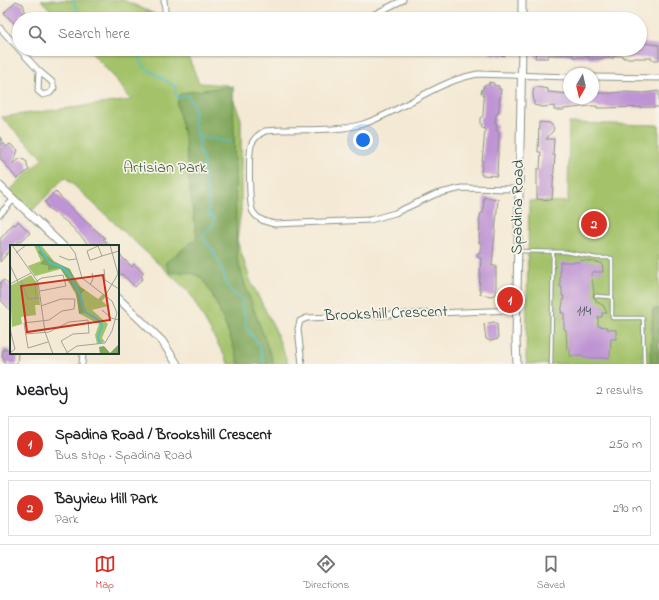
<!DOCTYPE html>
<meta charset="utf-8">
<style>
body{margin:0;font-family:"Indie Flower",sans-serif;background:#f6f6f6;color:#202124}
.compass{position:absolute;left:563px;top:68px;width:36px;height:36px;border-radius:50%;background:#fff;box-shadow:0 1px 3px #0004;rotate:188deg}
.you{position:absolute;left:363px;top:140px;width:14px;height:14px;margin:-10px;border:3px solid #fff;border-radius:50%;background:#1a73e8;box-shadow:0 0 0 6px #1a73e833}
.badge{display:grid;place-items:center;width:26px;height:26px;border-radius:50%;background:#d93025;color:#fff;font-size:13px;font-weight:700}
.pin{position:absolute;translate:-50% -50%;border:2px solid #fff;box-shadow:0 1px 4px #0006}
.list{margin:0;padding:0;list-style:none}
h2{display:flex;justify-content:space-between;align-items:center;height:52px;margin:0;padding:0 16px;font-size:17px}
h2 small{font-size:13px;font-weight:400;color:#757577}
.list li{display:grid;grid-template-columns:26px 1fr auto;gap:12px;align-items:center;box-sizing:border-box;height:56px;margin:0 8px 8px;padding:0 8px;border:1px solid #e0e0e0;border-radius:0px}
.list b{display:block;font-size:15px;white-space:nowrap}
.list p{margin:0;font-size:13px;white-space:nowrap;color:#757577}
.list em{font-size:13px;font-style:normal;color:#757577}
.icon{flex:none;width:22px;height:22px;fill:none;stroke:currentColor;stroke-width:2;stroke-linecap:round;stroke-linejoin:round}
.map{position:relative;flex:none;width:659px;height:364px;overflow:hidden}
.search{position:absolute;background:#fff;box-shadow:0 1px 3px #0004;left:12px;right:12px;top:12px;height:44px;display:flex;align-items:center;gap:10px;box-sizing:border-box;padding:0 14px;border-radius:22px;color:#757577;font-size:15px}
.sheet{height:180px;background:#fff}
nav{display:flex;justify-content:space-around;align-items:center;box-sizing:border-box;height:56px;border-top:1px solid #e0e0e0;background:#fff;font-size:11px;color:#757577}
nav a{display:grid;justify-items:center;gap:2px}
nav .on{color:#d93025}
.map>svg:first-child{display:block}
.green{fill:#a3c269;stroke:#61804e}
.forest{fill:#82a85d;stroke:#507248}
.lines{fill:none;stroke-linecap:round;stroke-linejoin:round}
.stream{stroke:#51bfc7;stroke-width:1.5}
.building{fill:#bf94d4}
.lane-casing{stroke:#8a9384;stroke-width:4.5}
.street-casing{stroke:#8a9384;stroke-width:7}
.secondary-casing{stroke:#8a9384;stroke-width:9}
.lane{stroke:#fff;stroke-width:2.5}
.street{stroke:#fff;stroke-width:5}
.secondary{stroke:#fff;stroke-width:7}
.labels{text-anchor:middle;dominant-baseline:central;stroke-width:3.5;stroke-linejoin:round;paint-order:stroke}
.number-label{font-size:14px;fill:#47535c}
.park-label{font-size:16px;fill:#405e41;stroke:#f7f3e8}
.street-label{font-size:16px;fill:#1f3d34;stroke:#f7f3e8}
.inset-river{fill:none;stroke:#51bfc7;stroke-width:2}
.inset-road{fill:none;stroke:#9fa494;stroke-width:1}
.view{fill:#c8321e;fill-opacity:0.15;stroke:#c8321e;stroke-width:2}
.inset-edge{fill:none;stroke:#1f3d34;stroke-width:2}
</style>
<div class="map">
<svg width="659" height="364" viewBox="0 0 659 364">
<rect width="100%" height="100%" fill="#f7f3e8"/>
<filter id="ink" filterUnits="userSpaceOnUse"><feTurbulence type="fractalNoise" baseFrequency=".025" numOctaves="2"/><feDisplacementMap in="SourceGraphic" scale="8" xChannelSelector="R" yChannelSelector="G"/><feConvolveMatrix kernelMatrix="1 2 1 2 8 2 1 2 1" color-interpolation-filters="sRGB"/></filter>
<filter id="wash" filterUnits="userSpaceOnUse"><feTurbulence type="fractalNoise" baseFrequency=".012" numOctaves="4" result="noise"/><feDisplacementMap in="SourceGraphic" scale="16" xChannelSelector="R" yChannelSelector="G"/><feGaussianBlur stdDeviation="0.9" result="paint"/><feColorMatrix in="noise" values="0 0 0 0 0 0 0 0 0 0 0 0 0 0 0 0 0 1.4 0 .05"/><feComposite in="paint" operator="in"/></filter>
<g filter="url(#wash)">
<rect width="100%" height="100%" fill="#f4e9d4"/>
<path class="green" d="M41,0H123L157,15L159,19H59Z
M88,49H185L199,83L228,85L241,119V210L237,240L251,282L275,329L288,364H229L189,292L65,177L29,214L7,193L43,158L1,117L131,100L115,78Z
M569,123L659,125V364H527L526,358L529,201L568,202Z"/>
<path class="forest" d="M233,86L237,258L246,288L274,364H239C235,348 211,284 200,277C190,271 180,272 170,273L165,263L197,238L191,200L185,140L177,105L179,95L188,92Z
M653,309H659V364H650Z"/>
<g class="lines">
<path class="stream" d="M74,0L76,9L83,19
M133,49L138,52L144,67L176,87L175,92L177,97L180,98L183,95L187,96L193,104L195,111L193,117L200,144L199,150L204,162L203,172L208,195L209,215L215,218L212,227L204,233L203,239L213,250L224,274L227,286L234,294L242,298V307L246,319L245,326L259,345L264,364
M198,137L232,142"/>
</g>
<g id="blocks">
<path class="building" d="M16,1L23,4L25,11L20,15L24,19H19V23L17,26L4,13Z
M642,43L659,45V60H652V58H623V56H614V58L589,59V57H573V55H548V58H535L536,49H640Z
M491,49H505V56L490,54Z
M489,82L494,83L493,85L499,86V89H501L498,114H496L495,124H497L496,131L499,132L497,176L481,175L485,129L481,128L480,123V118L483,116L484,98L483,93H481L482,89H483L484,85H489Z
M537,87L548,89V92L569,94V98H593V93H613L621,92L644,93L659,91V107L597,108V106H590L564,109V110H554V106L542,107L534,105L533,93L534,88Z
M539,122L550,123L554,128L553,131L546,139H554L553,155H555L552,200L537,199V169H540L541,152H538Z
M0,137L6,147L10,144L18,150L13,164L21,158L27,162V166L29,170L17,179L0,158Z
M55,191L77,214L105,238L103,239L111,246H90L68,223L47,207L48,206L45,202Z
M484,197L498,199L492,266H496V294L491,296L480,294L481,290H479L481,258H478L477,254L480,252L481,243H479L480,223L479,222L481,213H483Z
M18,221L30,233L20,242L19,241L14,246H11V249L0,262V239L13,224L15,225Z
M120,255L132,267L134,264L144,273L141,276L143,278L135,287L122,274L120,275L118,273V258Z
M580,260L602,263L603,272H593L591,274L594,292L593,297L596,299V302L603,305L607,313H602V317H598V326L607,327V329L616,330V339H611L610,357L608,358H585L582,356H570V349L567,350L566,330L564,329V313H561L564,296H562V287H560V262H579Z
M4,280L11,287V311L0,299V283Z
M494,322L497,324L498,339L490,341L486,339L484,324Z
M3,349L11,350V353H18L17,364L4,363V358H2Z"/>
</g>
</g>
<g filter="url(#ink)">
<use href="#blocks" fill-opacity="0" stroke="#8a9384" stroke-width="1"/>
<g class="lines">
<defs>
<path id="lane" d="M520,251L566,252L597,258H612V318H643L644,364
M596,296L612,297
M551,364L553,252"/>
<path id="street" d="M164,0L166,19
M365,19L403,0
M0,28L19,49
M19,49L39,71L52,82L54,88L50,93L43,95L38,91L39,71
M593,77L659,78
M519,189L462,188L436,194L395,213L370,220L275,224C266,222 258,220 253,212C249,205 248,151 252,143C255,137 259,134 265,131C297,128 332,133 363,124C403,111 436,81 478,74L569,77
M0,214L14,199
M82,364L83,353
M302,364L298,329L300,321L307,318L516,310"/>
<path id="secondary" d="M522,0V19
M0,186L63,246
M118,298L162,341L177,364
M517,364L516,340L522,49"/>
</defs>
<use href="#lane" class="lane-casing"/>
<use href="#street" class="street-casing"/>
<use href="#secondary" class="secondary-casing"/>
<use href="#lane" class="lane"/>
<use href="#street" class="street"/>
<use href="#secondary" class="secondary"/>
</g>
</g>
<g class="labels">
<g class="number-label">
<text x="584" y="311">114</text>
</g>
<g class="park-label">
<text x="165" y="168">Artisian Park</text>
</g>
<g class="street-label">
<text transform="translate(518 207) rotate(-89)">Spadina Road</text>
<text transform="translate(386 314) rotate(-2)">Brookshill Crescent</text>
</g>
</g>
<g transform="translate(10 245)">
<rect width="109" height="109" fill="#f4e9d4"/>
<path d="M24,0H31L44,16L59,24L71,42L88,54L93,49L96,51L92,56L98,61L82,65L98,79L92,93L95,97L87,99L85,90L89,79L70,69L66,50L51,24L25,31L18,21L31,16ZM21,30L28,40L30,60H25L26,70L11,72L12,79L2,82L0,41Z" fill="#a3c269"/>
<path d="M30,5L44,17L60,24L68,41L75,45L71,49L76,67L69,69L66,47L50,23L38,25V21L30,19L34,14L28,7ZM109,99V109H90L89,102L94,101L100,108Z" fill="#82a85d"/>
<path class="inset-river" d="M28,1L40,18M40,18L52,22L59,29L70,49L74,66L90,76L92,81L88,92L90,98"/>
<path class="inset-road" d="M2,0L28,37L35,87L43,109M6,8L16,0M49,11L59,15L66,14M92,11L88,1L77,6L80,15H81L92,11L102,8L109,6M0,20L8,37M94,24L95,35L109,44M11,35L18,54L31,53M0,39L21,28M80,40L83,34L82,28M95,51L108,29L100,0M26,54L25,37L32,33L53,30L56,41L30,46M31,61L51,54H65L64,64L52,66L39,75L14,78L18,103L38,97M94,67L92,65L101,73L109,75M0,84L5,104L0,108M15,89L39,87L59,77L78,75L79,88L63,89L51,96L57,107M55,109L67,101L95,98L102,86L107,68L102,56L72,33L65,8L59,0"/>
<path class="view" d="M93,30L100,75L17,87L11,41Z"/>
<rect width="109" height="109" class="inset-edge"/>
</g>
</svg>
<svg class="compass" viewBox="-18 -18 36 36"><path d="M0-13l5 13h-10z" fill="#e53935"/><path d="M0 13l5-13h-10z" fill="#757577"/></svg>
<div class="you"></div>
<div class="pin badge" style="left:510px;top:300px">1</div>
<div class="pin badge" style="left:594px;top:224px">2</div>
<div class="search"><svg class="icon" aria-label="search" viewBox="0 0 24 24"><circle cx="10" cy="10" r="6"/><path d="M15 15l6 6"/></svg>Search here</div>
</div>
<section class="sheet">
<h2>Nearby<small>2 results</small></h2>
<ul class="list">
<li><span class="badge">1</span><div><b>Spadina Road / Brookshill Crescent</b><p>Bus stop · Spadina Road</p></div><em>250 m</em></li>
<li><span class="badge">2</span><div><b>Bayview Hill Park</b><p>Park</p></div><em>290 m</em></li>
</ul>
</section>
<nav>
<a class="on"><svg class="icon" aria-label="map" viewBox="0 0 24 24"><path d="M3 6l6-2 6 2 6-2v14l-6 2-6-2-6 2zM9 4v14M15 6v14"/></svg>Map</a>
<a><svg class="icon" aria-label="directions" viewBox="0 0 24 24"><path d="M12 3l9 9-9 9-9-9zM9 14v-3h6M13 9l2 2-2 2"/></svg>Directions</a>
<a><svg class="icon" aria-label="saved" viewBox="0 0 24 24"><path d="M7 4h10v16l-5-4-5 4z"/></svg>Saved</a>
</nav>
